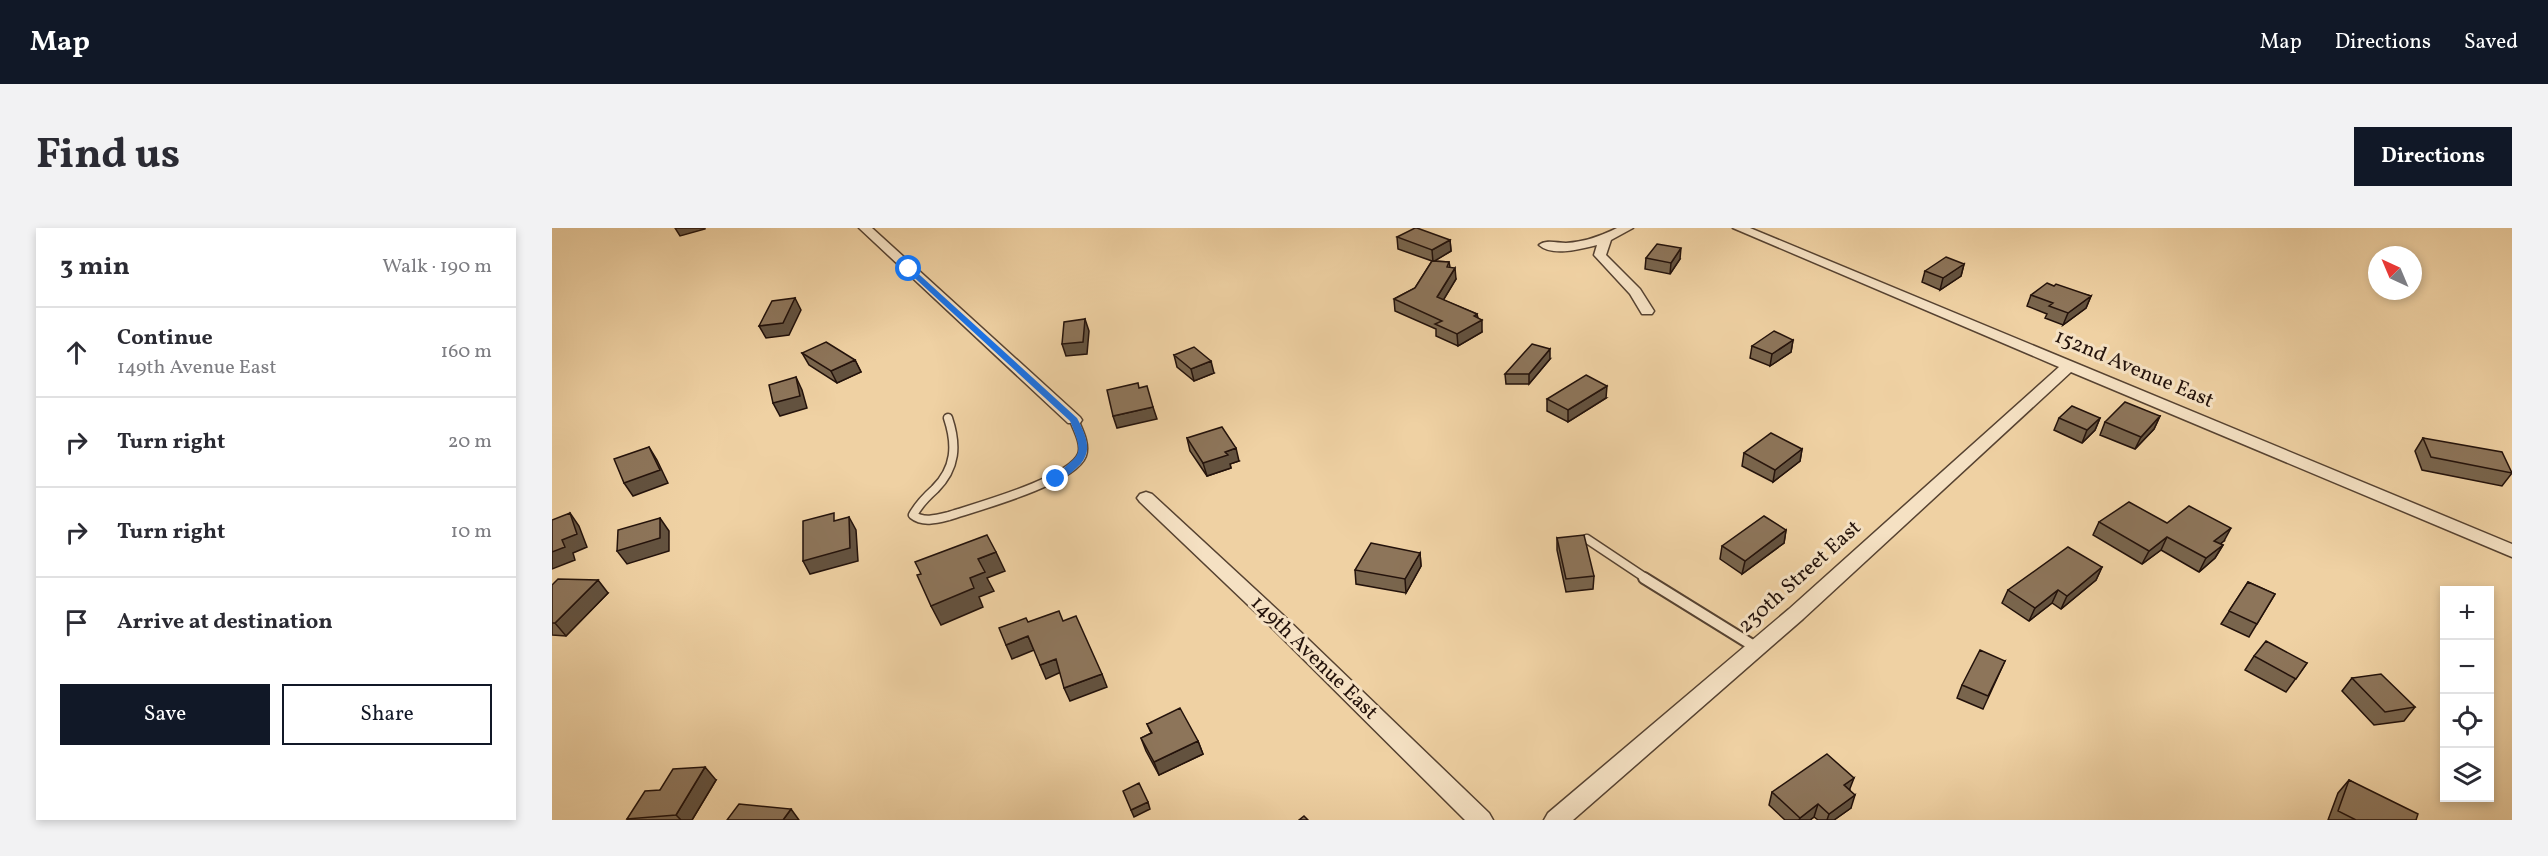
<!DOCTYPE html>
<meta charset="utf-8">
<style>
body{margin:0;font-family:Vollkorn,serif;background:#f2f2f3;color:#2b2b33}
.controls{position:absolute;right:18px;bottom:18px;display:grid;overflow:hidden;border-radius:0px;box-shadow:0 3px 9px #0003}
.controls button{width:54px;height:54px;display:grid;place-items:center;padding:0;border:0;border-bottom:2px solid #e1e1e2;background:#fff;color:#2b2b33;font:30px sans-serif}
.compass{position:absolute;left:1816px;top:18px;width:54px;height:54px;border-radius:50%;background:#fff;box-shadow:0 3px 9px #0003;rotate:316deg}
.stop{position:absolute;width:18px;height:18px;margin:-14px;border:4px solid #1a73e8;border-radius:50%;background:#fff}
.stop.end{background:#1a73e8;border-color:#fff;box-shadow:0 2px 6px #0008}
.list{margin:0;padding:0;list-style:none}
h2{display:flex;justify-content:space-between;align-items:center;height:78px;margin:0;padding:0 24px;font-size:26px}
h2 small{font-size:20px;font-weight:400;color:#7c7c81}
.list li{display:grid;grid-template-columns:39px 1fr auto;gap:18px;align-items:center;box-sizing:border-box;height:90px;padding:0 24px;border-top:2px solid #e1e1e2}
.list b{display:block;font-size:22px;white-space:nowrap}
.list p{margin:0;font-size:20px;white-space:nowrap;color:#7c7c81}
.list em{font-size:20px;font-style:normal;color:#7c7c81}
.actions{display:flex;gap:12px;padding:18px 24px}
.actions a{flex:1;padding:14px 0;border:2px solid #111827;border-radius:0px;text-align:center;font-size:21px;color:#111827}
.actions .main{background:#111827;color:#fff}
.icon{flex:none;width:33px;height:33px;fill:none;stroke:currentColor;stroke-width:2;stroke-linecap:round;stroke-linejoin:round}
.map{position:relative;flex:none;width:1960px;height:592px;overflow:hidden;border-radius:0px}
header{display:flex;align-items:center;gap:36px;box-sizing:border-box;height:84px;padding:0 30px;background:#111827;color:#fff}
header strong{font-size:28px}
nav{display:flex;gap:33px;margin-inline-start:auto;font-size:21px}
.intro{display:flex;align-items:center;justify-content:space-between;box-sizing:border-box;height:144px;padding:0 36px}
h1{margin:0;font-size:42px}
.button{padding:15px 27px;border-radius:0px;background:#111827;color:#fff;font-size:21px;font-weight:700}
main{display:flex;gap:36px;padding:0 36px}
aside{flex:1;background:#fff;border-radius:0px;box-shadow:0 3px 9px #0003}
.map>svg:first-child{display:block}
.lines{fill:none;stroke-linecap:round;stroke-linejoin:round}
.lane-far1-casing{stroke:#564231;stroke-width:11}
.lane-casing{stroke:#564231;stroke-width:14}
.street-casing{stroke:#564231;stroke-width:3}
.lane-far1{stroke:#f5e1c3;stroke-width:8}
.lane{stroke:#f5e1c3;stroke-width:10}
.street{fill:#f5e1c3;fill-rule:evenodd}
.wall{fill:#79654d;stroke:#23120b;stroke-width:1.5}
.shaded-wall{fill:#63523f;stroke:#23120b;stroke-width:1.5}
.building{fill:#8d755a;stroke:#23120b;stroke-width:1.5}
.route{fill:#1a73e8}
.labels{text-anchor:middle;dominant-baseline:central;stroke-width:6;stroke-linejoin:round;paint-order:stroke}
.street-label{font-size:21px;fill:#23120b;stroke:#f5e1c3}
</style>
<header>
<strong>Map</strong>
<nav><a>Map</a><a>Directions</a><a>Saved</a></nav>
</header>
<div class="intro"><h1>Find us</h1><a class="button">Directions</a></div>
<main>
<aside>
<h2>3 min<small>Walk · 190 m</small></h2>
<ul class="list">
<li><svg class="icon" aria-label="ahead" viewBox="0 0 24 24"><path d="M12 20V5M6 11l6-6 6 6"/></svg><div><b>Continue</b><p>149th Avenue East</p></div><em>160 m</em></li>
<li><svg class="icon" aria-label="right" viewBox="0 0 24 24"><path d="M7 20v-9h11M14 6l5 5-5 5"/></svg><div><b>Turn right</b></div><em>20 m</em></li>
<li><svg class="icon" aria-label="right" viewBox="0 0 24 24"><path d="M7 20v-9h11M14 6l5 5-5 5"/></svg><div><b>Turn right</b></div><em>10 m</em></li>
<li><svg class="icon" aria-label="arrive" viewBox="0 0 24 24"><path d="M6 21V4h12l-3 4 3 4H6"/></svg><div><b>Arrive at destination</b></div></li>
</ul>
<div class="actions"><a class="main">Save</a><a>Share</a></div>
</aside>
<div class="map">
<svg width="1960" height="592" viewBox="0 0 1960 592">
<rect width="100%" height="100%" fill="#efd1a3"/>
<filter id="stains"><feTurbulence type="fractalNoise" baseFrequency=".00333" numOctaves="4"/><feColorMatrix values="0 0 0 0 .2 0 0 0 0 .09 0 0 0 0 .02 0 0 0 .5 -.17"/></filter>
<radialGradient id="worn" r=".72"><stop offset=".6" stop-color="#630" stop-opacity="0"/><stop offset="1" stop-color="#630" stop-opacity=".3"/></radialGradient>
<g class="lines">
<defs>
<path id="lane-far1" d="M396,190C405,217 404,240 383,261C374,269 367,276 361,287C371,295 385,291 397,288C424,279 520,253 530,227C534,216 526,202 522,192
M1035,311L1095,351"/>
<path id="lane" d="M1092,350L1205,420"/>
<path id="street" d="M307,0H320L528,189L530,192L528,195H516Z
M1065,0H1081L1059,12L1054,27L1088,61L1102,83L1100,86H1090L1078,66L1042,27L1045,17C1029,21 1000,29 987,17C994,11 1005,15 1014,15C1032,14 1049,8 1065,0Z
M1181,0H1198L1960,316V329L1519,144L1251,391L1021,592H992L996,585L1237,381L1507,139Z
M594,264L600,266L730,386L937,585L941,592H913L716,396L588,274L585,270L588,266Z"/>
</defs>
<use href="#lane-far1" class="lane-far1-casing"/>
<use href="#lane" class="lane-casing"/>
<use href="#street" class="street-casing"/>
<use href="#lane-far1" class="lane-far1"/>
<use href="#lane" class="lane"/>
<use href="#street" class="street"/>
</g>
<path class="wall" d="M845,9L898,12L899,23L882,33L897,34L898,39L904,51L891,72L925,86L926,90L930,104L906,118L884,108V101L843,83L842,71L863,60L880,33L846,21Z
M1094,30L1128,31L1118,46L1093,41Z
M1412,36L1409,48L1388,62L1370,54L1373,43Z
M1502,58L1539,68L1534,80L1511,97L1493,90L1495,86L1475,78L1479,67Z
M1241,112L1239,124L1218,138L1198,130L1200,118Z
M250,125L303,132L309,144L285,155L257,137Z
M622,127L662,145L642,153L625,139Z
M998,131L977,156H954L953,146Z
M1054,170L1016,194L995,183V171Z
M1608,188L1602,201L1583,221L1548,207L1553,194Z
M1507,190H1548L1543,202L1530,215L1502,202Z
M635,210L687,233L678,236L679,240L655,248L638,223Z
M1871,210L1960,245L1950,258L1870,242L1863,223Z
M1250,221L1248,233L1221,254L1190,238L1192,225Z
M1547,294L1615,295L1672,313L1668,315L1671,317L1663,330L1647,344L1609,322L1590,336L1541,307Z
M1234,302L1232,315L1190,346L1168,331L1170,318Z
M1005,310L1042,348L1041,361L1014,364L1005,322Z
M868,325L869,338L854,365L804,356L803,342Z
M1550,339L1544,352L1509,381L1500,375L1477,393L1450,375L1456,362Z
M1696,354L1723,366L1697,409L1669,396Z
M0,357L56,365L14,408L0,407Z
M1702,428L1755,435L1734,464L1693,442Z
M1453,433L1431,481L1405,470L1410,457Z
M1800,450L1863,479L1852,493L1822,497L1790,463Z
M595,496L646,513L651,526L607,547L594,523L589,510L599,505Z
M164,552L140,592H76L75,591L108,562Z
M1797,552L1864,592H1776L1786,565Z
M1298,562L1299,580L1282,592H1266L1262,589L1258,592H1233L1217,577L1220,564Z"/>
<path class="shaded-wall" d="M123,0H153V1L128,8Z
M898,12L899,23L881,34L880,22Z
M1129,20L1128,31L1118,46L1119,35Z
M1412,36L1409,48L1388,62L1391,50Z
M903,40L904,51L886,81L885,69Z
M1539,68L1534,80L1511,97L1516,85Z
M243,70L249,82L237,107L214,110L207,98Z
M925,86L926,94L930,92V104L906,118L905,106L922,88Z
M533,91L537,103L535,126L514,128L510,116Z
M1241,112L1239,124L1218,138L1220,126Z
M998,121V131L977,156V146Z
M303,132L309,144L285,155L279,143Z
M659,133L662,145L642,153L639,141Z
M244,149L250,162L255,180L228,188L221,175Z
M1055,158L1054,170L1016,194V182Z
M601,179L605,191L565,200L561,188Z
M1608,188L1602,201L1583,221L1589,209Z
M1548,190L1543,202L1530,215L1535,202Z
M97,219L105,232L116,255L81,268L72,255Z
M684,220L687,233L678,236L679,240L655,248L651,235L673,224Z
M1250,221L1248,233L1221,254L1223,242Z
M18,285L27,298L35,319L21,325L23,332L0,341V324Z
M297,289L304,302L306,333L258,346L251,333Z
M108,290L117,303V323L75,336L65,323Z
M1679,300L1672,313L1655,326L1662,313Z
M1234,302L1232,315L1190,346L1193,333Z
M1615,309L1609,322L1590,336L1597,323Z
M1671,317L1663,330L1647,344L1654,330Z
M444,324L453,343L435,350L442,363L427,369L431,379L389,397L379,378L418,350L426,331Z
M868,325L869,338L854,365L853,351Z
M1550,339L1544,352L1509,381L1515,368Z
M46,352L56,365L14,408L3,395Z
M1506,362L1500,375L1477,393L1483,380Z
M476,408L482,422L460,431L454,417Z
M504,431L509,444L494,451L488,437Z
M550,446L555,459L518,473L512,460Z
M646,513L651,526L607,547L602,534Z
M153,539L164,552L140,592H129L124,587Z
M1302,550L1297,563L1292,557Z
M1303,567L1299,580L1282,592H1275L1277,586Z
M596,574L598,581L582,589L579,582Z
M1266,576L1262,589L1258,592H1247L1248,590Z
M239,581L247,592H231Z"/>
<path class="building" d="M863,0H865L898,12L880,22L845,9Z
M1105,16L1129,20L1119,35L1094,30Z
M1394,29L1412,36L1391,50L1373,43Z
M880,33L897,34L895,39L903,40L885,69L925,86L922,88L930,92L905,106L883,96L890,93L842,71L863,60Z
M1495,55L1502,58L1504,56L1539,68L1516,85L1497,78L1501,75L1479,67Z
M243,70L231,95L207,98L220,73Z
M533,91L531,114L510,116L512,94Z
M1222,103L1241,112L1220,126L1200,118Z
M274,114L303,132L279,143L250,125Z
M980,116L998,121L977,146H953Z
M642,119L659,133L639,141L622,127Z
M1034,147L1055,158L1016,182L995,171Z
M244,149L248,168L221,175L217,157Z
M586,155L587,160L595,158L601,179L561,188L555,162Z
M1573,174L1608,188L1589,209L1553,194Z
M1520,178L1548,190L1535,202L1507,190Z
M670,199L684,220L673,224L676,227L651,235L635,210Z
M1219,205L1250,221L1223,242L1192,225Z
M1871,210L1950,224L1960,245L1879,229Z
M97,219L108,242L72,255L62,231Z
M1577,274L1615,295L1637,278L1679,300L1662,313L1671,317L1654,330L1615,309L1597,323L1547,294Z
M18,285L25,306L10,312L13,319L0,324V292Z
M282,285V293L297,289L298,320L251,333V293Z
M1212,288L1234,302L1193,333L1170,318Z
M108,290V310L65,323L66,302Z
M435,307L444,324L426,331L433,344L418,350L422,360L379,378L365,347L369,346L363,334Z
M1032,307L1042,348L1014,351L1005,310Z
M819,315L868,325L853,351L803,342Z
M1516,319L1550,339L1515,368L1506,362L1483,380L1456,362Z
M6,351L46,352L3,395H0V357Z
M1696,354L1723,366L1705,396L1677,383Z
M507,383L511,393L524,388L550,446L512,460L504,431L488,437L476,408L454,417L447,400L474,390L476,394Z
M1714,413L1755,435L1744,451L1702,428Z
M1428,422L1453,433L1436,468L1410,457Z
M1829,446L1863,479L1833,484L1800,450Z
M628,480L646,513L602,534L589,510L600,505L595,496Z
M1275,526L1302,550L1292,557L1303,567L1277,586L1266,576L1248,590L1220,564Z
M153,539L124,587L75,591L93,563L108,562L121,541Z
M1797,552L1866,586L1864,592H1804L1786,583Z
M587,555L596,574L579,582L571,563Z
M187,576L239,581L231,592H175Z
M752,588L756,592H747Z"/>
<path class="route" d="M354,39H359L525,190C543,223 537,233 508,253L500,251C525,225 535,233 518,193L354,42Z"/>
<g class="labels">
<g class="street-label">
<text transform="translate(1582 141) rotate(23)">152nd Avenue East</text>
<text transform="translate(1248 349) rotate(-42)">230th Street East</text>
<text transform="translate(762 430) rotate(44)">149th Avenue East</text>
</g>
</g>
<rect width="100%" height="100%" filter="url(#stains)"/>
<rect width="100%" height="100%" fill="url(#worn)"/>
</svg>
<div class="controls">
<button>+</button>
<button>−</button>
<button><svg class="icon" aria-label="locate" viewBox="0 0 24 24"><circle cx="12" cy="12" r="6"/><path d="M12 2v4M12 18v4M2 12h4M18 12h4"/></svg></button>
<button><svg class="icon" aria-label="layers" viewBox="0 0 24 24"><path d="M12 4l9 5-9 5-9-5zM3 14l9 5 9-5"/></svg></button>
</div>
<svg class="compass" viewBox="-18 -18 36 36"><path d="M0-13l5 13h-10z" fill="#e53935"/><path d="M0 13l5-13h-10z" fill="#7c7c81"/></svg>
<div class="stop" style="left:357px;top:41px"></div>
<div class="stop end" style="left:504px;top:251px"></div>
</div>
</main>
